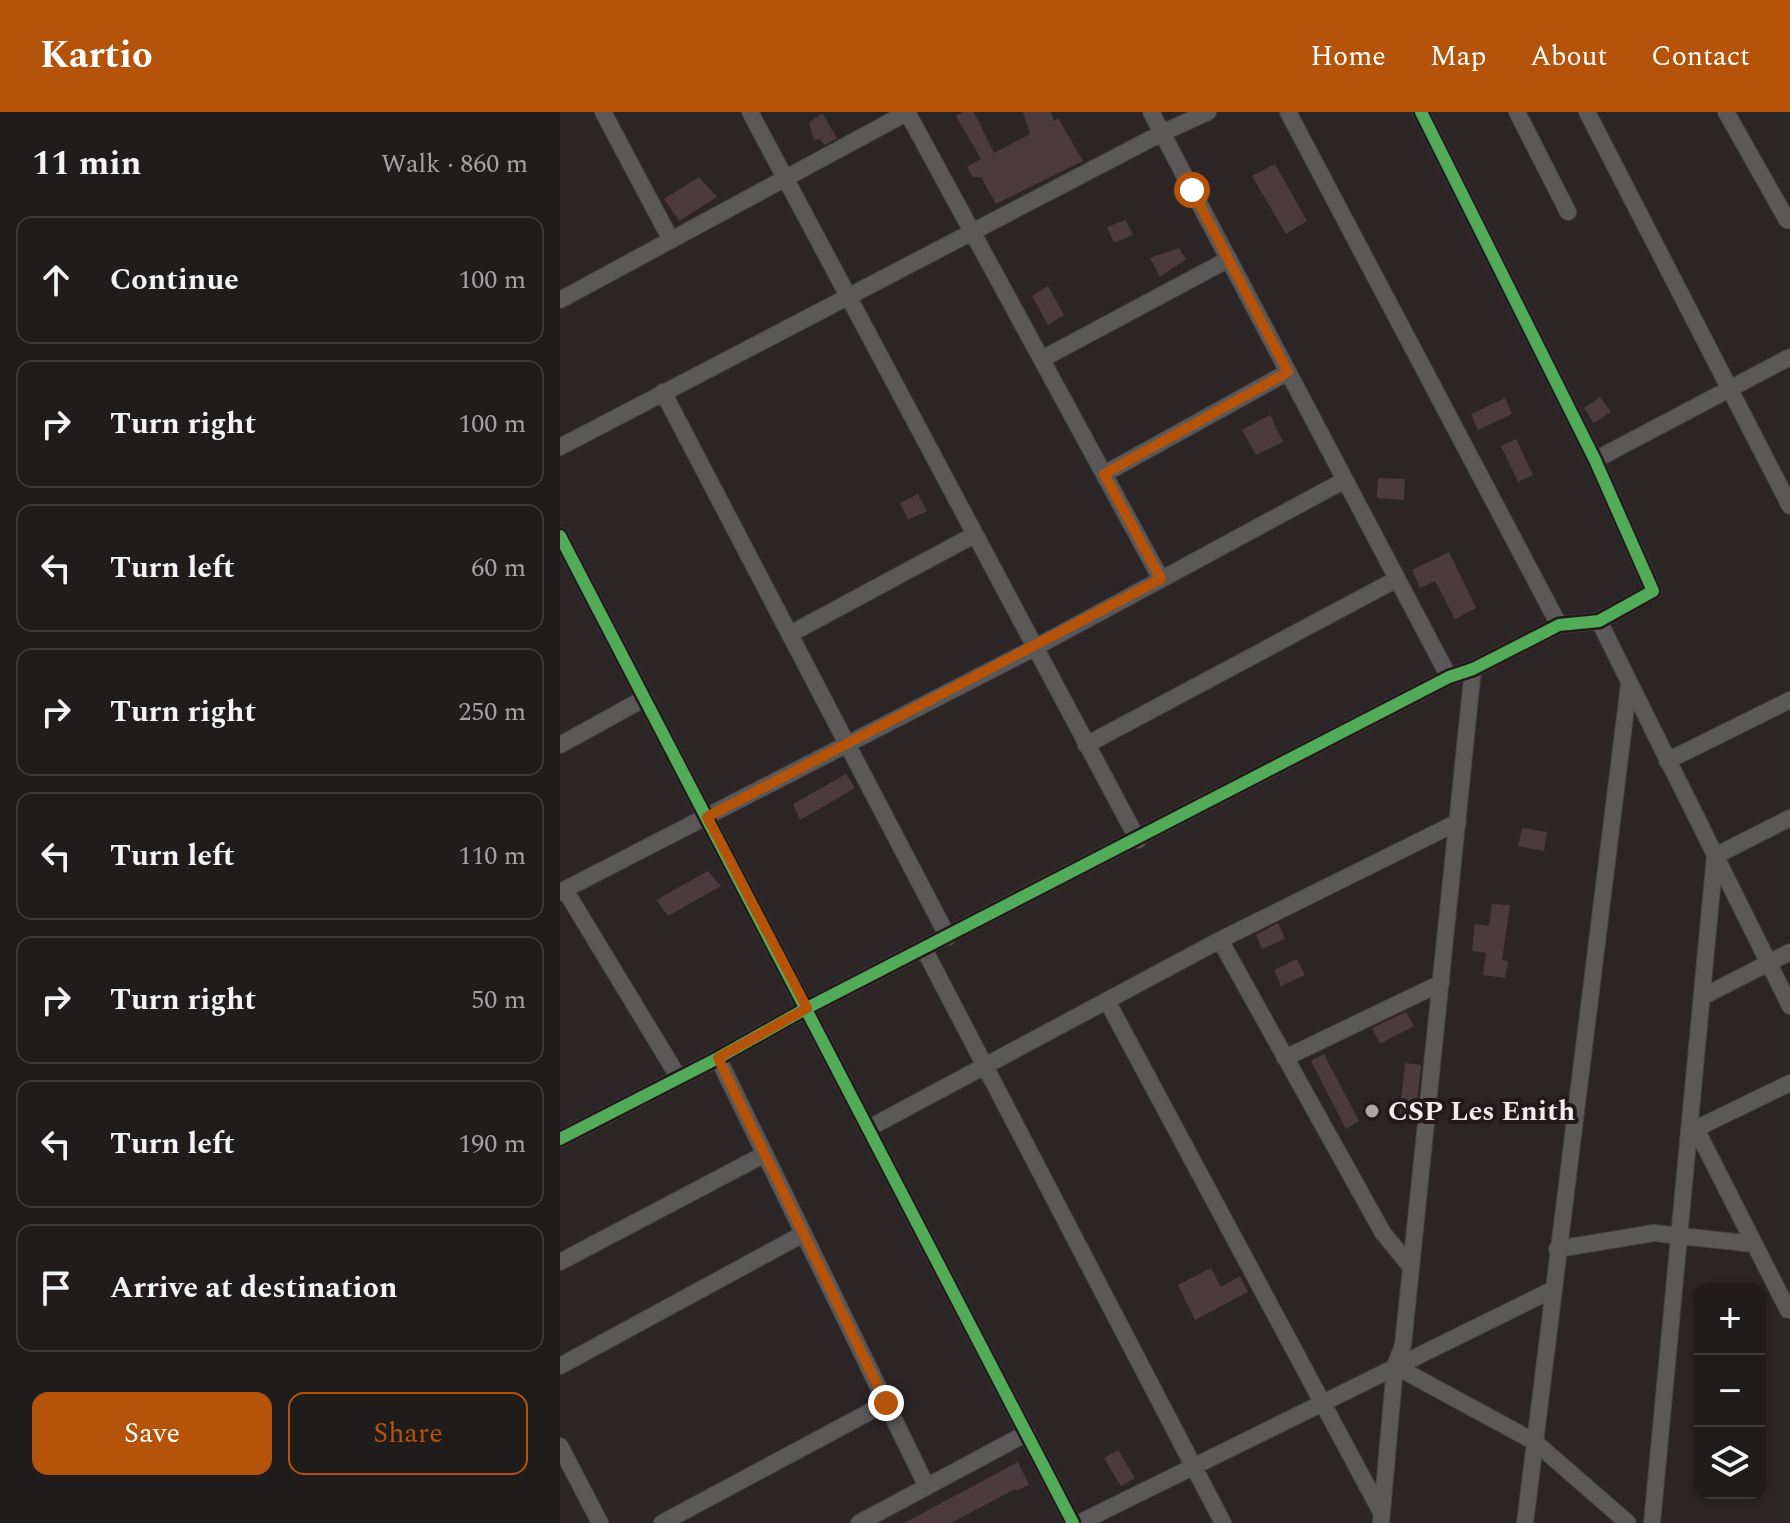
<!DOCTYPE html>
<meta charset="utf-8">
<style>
body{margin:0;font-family:Spectral,serif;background:#2d2929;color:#f1f3f6}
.controls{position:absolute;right:24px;bottom:24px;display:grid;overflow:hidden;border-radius:16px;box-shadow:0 2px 6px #0004}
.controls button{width:72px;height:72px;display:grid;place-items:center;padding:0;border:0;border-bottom:2px solid #3d3a3b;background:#201c1c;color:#f1f3f6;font:40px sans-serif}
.stop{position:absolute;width:24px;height:24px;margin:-18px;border:6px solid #b45309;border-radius:50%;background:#fff}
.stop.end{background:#b45309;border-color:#fff;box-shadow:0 2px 8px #0008}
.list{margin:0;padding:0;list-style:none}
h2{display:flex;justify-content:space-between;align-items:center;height:104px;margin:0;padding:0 32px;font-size:34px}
h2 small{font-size:26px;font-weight:400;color:#a2a1a3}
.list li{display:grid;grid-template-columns:52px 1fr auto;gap:24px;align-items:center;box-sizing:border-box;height:128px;margin:0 16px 16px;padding:0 16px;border:2px solid #3d3a3b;border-radius:16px}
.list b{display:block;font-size:30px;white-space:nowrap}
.list em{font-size:26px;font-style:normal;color:#a2a1a3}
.actions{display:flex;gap:16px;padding:24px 32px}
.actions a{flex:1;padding:18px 0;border:2px solid #b45309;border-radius:16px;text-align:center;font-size:28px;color:#b45309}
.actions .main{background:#b45309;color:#fff}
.icon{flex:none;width:44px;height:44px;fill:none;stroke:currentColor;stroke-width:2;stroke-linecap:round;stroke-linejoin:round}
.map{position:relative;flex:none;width:1230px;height:1411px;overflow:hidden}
header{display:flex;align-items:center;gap:48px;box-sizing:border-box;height:112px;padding:0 40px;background:#b45309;color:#fff}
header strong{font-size:38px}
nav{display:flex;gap:44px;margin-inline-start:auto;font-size:28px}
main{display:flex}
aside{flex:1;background:#201c1c}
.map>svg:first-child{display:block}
.building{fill:#4c3a3f}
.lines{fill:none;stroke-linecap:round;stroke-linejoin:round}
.street-casing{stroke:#464243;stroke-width:18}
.street{stroke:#5b5858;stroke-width:16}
.cycleway-casing{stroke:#23191b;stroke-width:17}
.cycleway{stroke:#51ab58;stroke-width:12}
.route{stroke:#b45309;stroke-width:10}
.poi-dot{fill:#ada6a7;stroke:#23191b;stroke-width:3}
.labels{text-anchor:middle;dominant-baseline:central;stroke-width:8;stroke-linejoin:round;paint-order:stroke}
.poi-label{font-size:28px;font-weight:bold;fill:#f3eced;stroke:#23191b;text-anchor:start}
</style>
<header>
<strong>Kartio</strong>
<nav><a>Home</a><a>Map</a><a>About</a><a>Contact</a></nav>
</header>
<main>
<aside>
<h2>11 min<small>Walk · 860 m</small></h2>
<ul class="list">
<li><svg class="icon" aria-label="ahead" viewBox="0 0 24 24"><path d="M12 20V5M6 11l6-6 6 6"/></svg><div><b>Continue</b></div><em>100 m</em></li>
<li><svg class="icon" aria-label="right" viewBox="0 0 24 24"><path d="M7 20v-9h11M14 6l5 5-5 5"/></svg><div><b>Turn right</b></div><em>100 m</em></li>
<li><svg class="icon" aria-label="left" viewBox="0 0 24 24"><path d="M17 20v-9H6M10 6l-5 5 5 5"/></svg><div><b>Turn left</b></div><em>60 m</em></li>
<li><svg class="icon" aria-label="right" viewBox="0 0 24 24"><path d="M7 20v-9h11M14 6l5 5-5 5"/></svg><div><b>Turn right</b></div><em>250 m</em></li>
<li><svg class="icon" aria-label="left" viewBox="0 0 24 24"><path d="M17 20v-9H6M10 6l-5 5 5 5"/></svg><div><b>Turn left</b></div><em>110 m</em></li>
<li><svg class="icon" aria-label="right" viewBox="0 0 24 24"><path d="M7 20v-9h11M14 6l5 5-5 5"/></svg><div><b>Turn right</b></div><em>50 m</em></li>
<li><svg class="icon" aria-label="left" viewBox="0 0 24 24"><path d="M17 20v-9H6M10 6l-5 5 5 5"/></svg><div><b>Turn left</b></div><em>190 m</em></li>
<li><svg class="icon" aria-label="arrive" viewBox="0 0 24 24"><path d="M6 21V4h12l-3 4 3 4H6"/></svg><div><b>Arrive at destination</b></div></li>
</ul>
<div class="actions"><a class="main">Save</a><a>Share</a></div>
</aside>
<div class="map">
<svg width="1230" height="1411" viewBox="0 0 1230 1411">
<rect width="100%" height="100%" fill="#2b2526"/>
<path class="building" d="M403,0H414L434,41L470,22L463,0H491L494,9L498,6L523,49L436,92L421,65H413L407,55L421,47L396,4Z
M262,1L277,26L265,33L259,27L254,28L249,11Z
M715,52L747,109L726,122L692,64Z
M139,65L157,85L119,109L104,87Z
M566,108L573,123L554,131L547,115Z
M619,136L626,147L600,165L590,146Z
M488,174L504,203L488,213L472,184Z
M1040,285L1051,300L1034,311L1024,296Z
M945,286L952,302L918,318L911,302Z
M710,303L723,330L696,343L682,318Z
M956,327L973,363L958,370L941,334Z
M818,366L845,367L844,388L817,386Z
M358,382L367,399L348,408L340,391Z
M889,440L916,496L895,507L875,469L860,476L852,458Z
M286,662L295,676L240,708L233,692Z
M962,716L987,720L984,739L958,734Z
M148,759L161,774L108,804L96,788Z
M932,792L950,793L942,848L948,849L945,866L923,863L926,841L912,839L915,812L929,814Z
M718,811L725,827L702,837L696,823Z
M737,847L745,863L721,874L714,858Z
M846,900L854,914L820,932L812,916Z
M764,942L799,1009L786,1017L751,949Z
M845,951L861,953L855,1008L839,1006Z
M651,1156L661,1175L680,1164L688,1180L635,1208L618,1173Z
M558,1338L575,1366L561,1374L544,1346Z
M458,1350L469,1373L456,1379L455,1377L391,1411H344Z"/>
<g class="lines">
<defs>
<path id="street" d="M43,0L111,128
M190,0L578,728
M347,0L601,467
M591,0L889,565
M728,0L999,513
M957,0L1008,100
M1027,0L1230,394
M1166,0L1227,108L1230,106
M0,188L348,0
M482,247L669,147
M103,280L388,825
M0,335L602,21L648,0
M1035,348L1230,245
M544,362L728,260
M0,424L513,1411
M1039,509L1230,894
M230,522L414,423
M0,633L85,586
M526,633L837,467
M1107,649L1230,588
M5,778L119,966
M0,780L474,536L785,368
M660,828L823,1121L851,1155
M364,837L663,1411
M1142,885L1230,840
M547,889L821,1400
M158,946L367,1375
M725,946L881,871
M309,1016L660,828L898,710
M1136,1017L1228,1198
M1129,1020L1230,971
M0,1027L158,946L247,896L889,565L913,557L999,513L1039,509L1093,479L1035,348L861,0
M997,1137L1094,1121L1194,1132
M0,1150L205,1042
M0,1254L243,1122
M835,1254L975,1330L1068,1411
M0,1334L40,1411
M102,1411L326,1291
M299,1411L467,1321
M519,1411L994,1177
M821,1411L835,1254L843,1233L913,557
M965,1411L1069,572
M1092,1411L1155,744L1230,706"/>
</defs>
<use href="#street" class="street-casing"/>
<use href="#street" class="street"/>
<defs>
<path id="cycleway" d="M0,424L513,1411
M0,1027L158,946L247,896L889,565L913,557L999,513L1039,509L1093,479L1035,348L861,0"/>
</defs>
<use href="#cycleway" class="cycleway-casing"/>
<use href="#cycleway" class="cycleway"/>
</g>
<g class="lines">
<path class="route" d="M326,1291L158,946L247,896L147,705L601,467L544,362L728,260L632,78"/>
</g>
<circle class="poi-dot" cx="812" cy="999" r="8"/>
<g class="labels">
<g class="poi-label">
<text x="828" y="999">CSP Les Enith</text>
</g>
</g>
</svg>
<div class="controls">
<button>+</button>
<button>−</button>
<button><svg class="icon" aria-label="layers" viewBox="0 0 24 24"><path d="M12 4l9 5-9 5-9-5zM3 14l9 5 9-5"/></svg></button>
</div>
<div class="stop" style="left:632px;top:78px"></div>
<div class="stop end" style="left:326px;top:1291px"></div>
</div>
</main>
